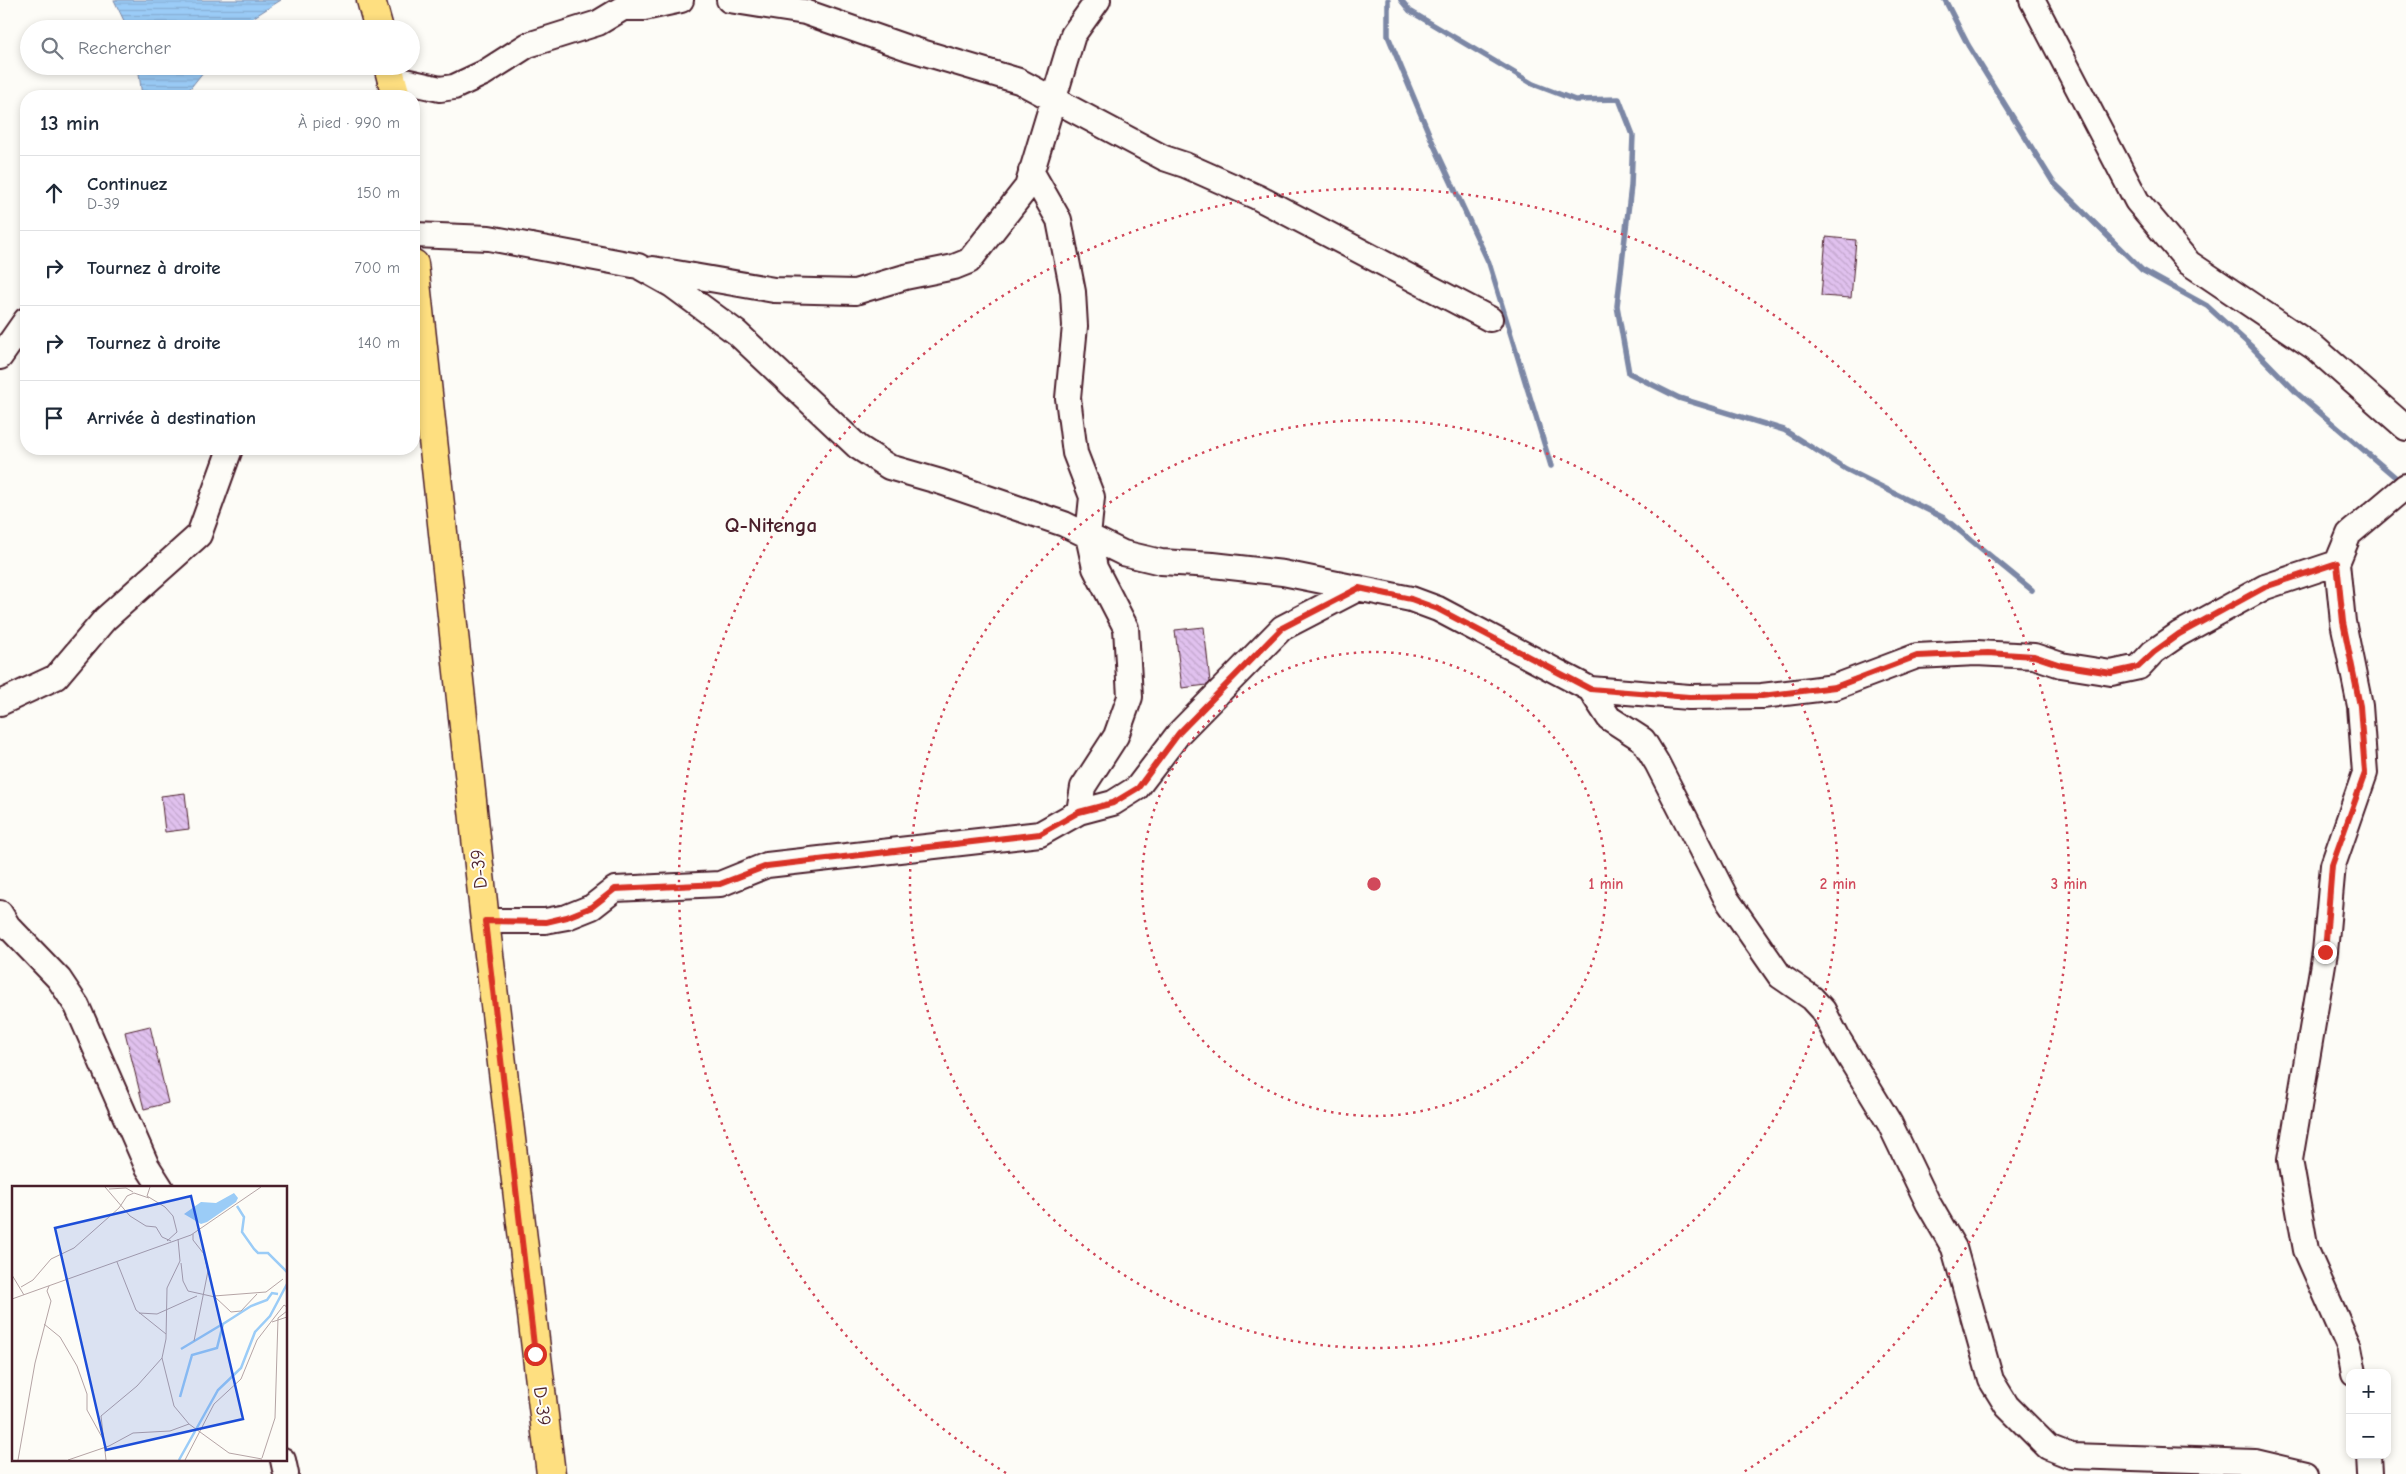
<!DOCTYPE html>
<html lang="fr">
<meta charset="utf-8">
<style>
body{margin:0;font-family:"Comic Neue",sans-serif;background:#f6f6f7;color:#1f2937}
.controls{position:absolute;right:15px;bottom:15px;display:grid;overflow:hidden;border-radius:10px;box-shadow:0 2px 8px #0003}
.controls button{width:45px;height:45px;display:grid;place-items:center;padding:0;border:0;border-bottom:1px solid #e0e1e3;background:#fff;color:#1f2937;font:25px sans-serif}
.stop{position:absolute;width:15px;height:15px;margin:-11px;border:4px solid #d93025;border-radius:50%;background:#fff}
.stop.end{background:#d93025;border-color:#fff;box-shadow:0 1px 5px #0008}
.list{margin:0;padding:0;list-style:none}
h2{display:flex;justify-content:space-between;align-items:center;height:65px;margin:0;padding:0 20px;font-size:21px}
h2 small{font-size:16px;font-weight:400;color:#747a83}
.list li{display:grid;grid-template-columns:32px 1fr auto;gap:15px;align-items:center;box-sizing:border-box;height:75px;padding:0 20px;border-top:1px solid #e0e1e3}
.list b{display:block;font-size:19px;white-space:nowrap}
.list p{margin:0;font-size:16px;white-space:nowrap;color:#747a83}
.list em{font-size:16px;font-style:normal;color:#747a83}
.icon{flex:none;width:28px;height:28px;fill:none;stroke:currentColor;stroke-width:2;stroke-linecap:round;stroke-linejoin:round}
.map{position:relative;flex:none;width:2406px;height:1474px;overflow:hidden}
.search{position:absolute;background:#fff;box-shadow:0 2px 8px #0003;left:20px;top:20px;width:400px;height:55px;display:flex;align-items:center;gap:12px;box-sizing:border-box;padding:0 18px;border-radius:28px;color:#747a83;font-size:19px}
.panel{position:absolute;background:#fff;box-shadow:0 2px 8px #0003;left:20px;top:90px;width:400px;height:365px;border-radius:20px}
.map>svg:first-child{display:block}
.water{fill:url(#water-rules);stroke:#7b87a5}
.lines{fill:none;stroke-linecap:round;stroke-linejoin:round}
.stream{stroke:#7b87a5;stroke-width:5.5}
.building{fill:url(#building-back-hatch);stroke:#4a1f2b}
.minor-casing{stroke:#4a1f2b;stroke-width:28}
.major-casing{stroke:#4a1f2b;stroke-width:31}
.minor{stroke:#fdfcf7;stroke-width:24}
.major{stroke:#fedf80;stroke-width:28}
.route{stroke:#d93025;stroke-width:6}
.ring{fill:none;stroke:#d1495b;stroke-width:2.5;stroke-dasharray:2.5 5}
.labels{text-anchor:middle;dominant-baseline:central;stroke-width:4;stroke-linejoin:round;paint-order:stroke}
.street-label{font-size:19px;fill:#4a1f2b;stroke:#fdfcf7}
.quarter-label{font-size:21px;font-weight:bold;fill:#4a1f2b;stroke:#fdfcf7}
.inset-river{fill:none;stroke:#9bccf7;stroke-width:2.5}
.inset-road{fill:none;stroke:#b5a4a5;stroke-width:1}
.view{fill:#1d4ed8;fill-opacity:0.15;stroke:#1d4ed8;stroke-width:2.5}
.inset-edge{fill:none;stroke:#4a1f2b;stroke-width:2.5}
.centre{fill:#d1495b;stroke:#fdfcf7;stroke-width:2.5}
.ring-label{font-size:15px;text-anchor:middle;font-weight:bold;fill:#d1495b;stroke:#fdfcf7;stroke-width:4;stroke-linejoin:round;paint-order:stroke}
</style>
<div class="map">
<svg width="2406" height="1474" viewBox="0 0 2406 1474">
<defs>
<pattern id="water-rules" width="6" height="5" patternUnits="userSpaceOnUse" patternTransform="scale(1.25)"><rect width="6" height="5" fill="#9bccf7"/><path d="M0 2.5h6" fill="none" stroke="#87afd4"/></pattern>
<pattern id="building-back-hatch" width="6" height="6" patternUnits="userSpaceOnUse" patternTransform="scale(1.25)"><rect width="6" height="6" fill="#e0c1ee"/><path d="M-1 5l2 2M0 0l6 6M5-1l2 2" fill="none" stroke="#c2a5cc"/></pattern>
</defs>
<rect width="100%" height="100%" fill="#fdfcf7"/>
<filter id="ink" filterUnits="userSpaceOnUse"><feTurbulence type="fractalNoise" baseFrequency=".02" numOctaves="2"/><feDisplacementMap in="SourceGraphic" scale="10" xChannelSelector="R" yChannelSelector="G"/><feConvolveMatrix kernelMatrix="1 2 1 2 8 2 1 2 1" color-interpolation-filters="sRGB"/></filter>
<g filter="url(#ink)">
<path class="water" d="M114,0H281L254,17L243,29H128Z
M138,66H208L184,96H142Z"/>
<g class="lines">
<path class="stream" d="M1388,0V36L1432,141L1489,263L1551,466
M1401,0L1410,11L1533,84L1575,100L1619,99L1633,135L1631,186L1617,306L1629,373L1679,398L1784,430L1846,469L1944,518L2032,590
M1945,0L1968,45L2053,182L2142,270L2207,306L2251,346L2298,394L2401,482"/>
</g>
<path class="building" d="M1826,237L1856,240L1851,298L1821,296Z
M1204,627L1210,682L1207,685L1182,688L1175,630Z
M185,793L189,829L165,832L161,796Z
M150,1026L168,1103L144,1109L125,1032Z"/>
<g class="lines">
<defs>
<path id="minor" d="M729,0L805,12L908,48L1019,81L1164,158L1185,165L1257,197L1490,319
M2032,0L2137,201L2189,263L2315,348L2406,428
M391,78L440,89L454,87L484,73L528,45L598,23L623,8H644L681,0
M1031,171L1059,220L1073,292L1075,326L1068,398L1075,453L1092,497L1088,536L1095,568L1126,628L1130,697L1116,736L1083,787L1079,812
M414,235L489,238L638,266L672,285L737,333L858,447L889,467L941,482L1064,524L1123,553L1161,562L1213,565L1283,573L1411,599L1438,609L1590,689L1609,718L1643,740L1657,763L1726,898L1780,976L1812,998L1823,1010L1837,1037L1890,1124L1928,1203L1954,1248L1991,1380L2007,1406L2048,1447L2071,1456L2255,1462L2306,1474
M653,269L774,290L855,292L905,277L954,267L969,261L1027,187L1073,35L1098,0
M0,357L26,320
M1590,689L1689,697L1762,696L1835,687L1917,656L1976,653L2034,656L2061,665L2111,673L2139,667L2153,652L2179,634L2265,587L2337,563
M0,703L56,677L105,619L199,535L230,449
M0,913L8,926L59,979L77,1006L147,1166L161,1188
M485,921H545L567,917L592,907L615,889L720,884L767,865L1040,834L1079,812L1113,803L1137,788L1179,733L1282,628L1359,588
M2354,1373L2349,1347L2306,1250L2290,1160L2325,952L2333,865L2365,773L2360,706L2343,622L2337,563L2349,534L2406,486
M2369,1455L2370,1474
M283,1460L286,1474"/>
<path id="major" d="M371,0L379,29
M388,66L396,96
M414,264L485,921L551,1474"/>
</defs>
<use href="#minor" class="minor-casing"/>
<use href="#major" class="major-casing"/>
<use href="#minor" class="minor"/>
<use href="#major" class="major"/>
</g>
</g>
<g class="lines" filter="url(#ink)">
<path class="route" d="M535,1354L485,921L546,922L567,917L592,907L615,889L720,884L767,866L1040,834L1079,812L1113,803L1138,788L1179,733L1282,628L1359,588L1411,599L1438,609L1590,689L1689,697L1762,696L1835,687L1917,656L1988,653L2034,656L2061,665L2111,673L2138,667L2154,652L2179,634L2265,587L2337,563L2343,622L2360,706L2365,773L2332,865L2325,952"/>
</g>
<g class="ring">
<circle cx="1374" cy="884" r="232"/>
<circle cx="1374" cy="884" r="464"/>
<path d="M1006 1473A695 695 0 1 1 1742 1473"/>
</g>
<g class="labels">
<g class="street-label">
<text transform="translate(479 869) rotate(-96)">D-39</text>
<text transform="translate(542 1406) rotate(83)">D-39</text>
</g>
<g class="quarter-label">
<text x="771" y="525">Q-Nitenga</text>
</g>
</g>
<g transform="translate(12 1186)">
<rect width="275" height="275" fill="#fdfcf7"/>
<path d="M222,7L226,12L224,16L195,36L189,38L172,28L189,16L204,17Z" fill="#9bccf7"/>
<path class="inset-river" d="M225,20L232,31L230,46L242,63L246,67H256L275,86M169,163L209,139M168,211L180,169L205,162L211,138L239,120L255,114L260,107L266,108M167,274L206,204L229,182L243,146L258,130L275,98"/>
<path class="inset-road" d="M93,1L118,30L134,40L144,41L150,51L159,55M138,1L135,10L153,21L161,30L165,46L155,55M97,3L114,2L121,6M181,48V54L192,68L196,85L182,155M105,76L124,124L154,148M169,77L171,95L176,105L203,111L219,126L229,125L245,108M0,89L12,109M9,101L21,94L39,73L62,62L107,22L115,10L122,7L137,12M202,110L254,106L271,93M0,113L179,49L249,1M127,127L145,128L185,110M260,136L275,131M32,138L48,151L65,180L75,208V224L91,253M150,172L162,220L177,238M250,272L263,232L266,132L275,125M6,274L23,177L39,115L35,105L37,100M56,274L97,260L121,247L158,245L177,238L217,267L250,273M94,274L89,230L125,200L150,172L154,153L155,102L168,75L166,53M173,274L202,218L229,193L245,154L272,119L275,121"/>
<path class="view" d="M179,10L231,233L94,264L43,42Z"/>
<rect width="275" height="275" class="inset-edge"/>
</g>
<circle cx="1374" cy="884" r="8" class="centre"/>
<g class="ring-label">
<text x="1606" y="889">1 min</text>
<text x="1838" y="889">2 min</text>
<text x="2069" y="889">3 min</text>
</g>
</svg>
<div class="controls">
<button>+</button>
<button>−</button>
</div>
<div class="stop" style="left:535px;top:1354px"></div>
<div class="stop end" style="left:2325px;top:952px"></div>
<div class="search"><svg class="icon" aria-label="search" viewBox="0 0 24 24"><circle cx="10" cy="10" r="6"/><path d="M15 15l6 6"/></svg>Rechercher</div>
<section class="panel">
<h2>13 min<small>À pied · 990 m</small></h2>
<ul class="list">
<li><svg class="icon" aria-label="ahead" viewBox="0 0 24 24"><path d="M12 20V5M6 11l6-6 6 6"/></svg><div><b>Continuez</b><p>D-39</p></div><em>150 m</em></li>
<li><svg class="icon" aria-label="right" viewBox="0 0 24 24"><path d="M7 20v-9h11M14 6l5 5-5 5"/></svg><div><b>Tournez à droite</b></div><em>700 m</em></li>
<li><svg class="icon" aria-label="right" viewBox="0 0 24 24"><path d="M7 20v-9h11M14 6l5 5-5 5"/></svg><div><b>Tournez à droite</b></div><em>140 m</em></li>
<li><svg class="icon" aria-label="arrive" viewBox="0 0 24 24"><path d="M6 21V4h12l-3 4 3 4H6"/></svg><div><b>Arrivée à destination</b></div></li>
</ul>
</section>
</div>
